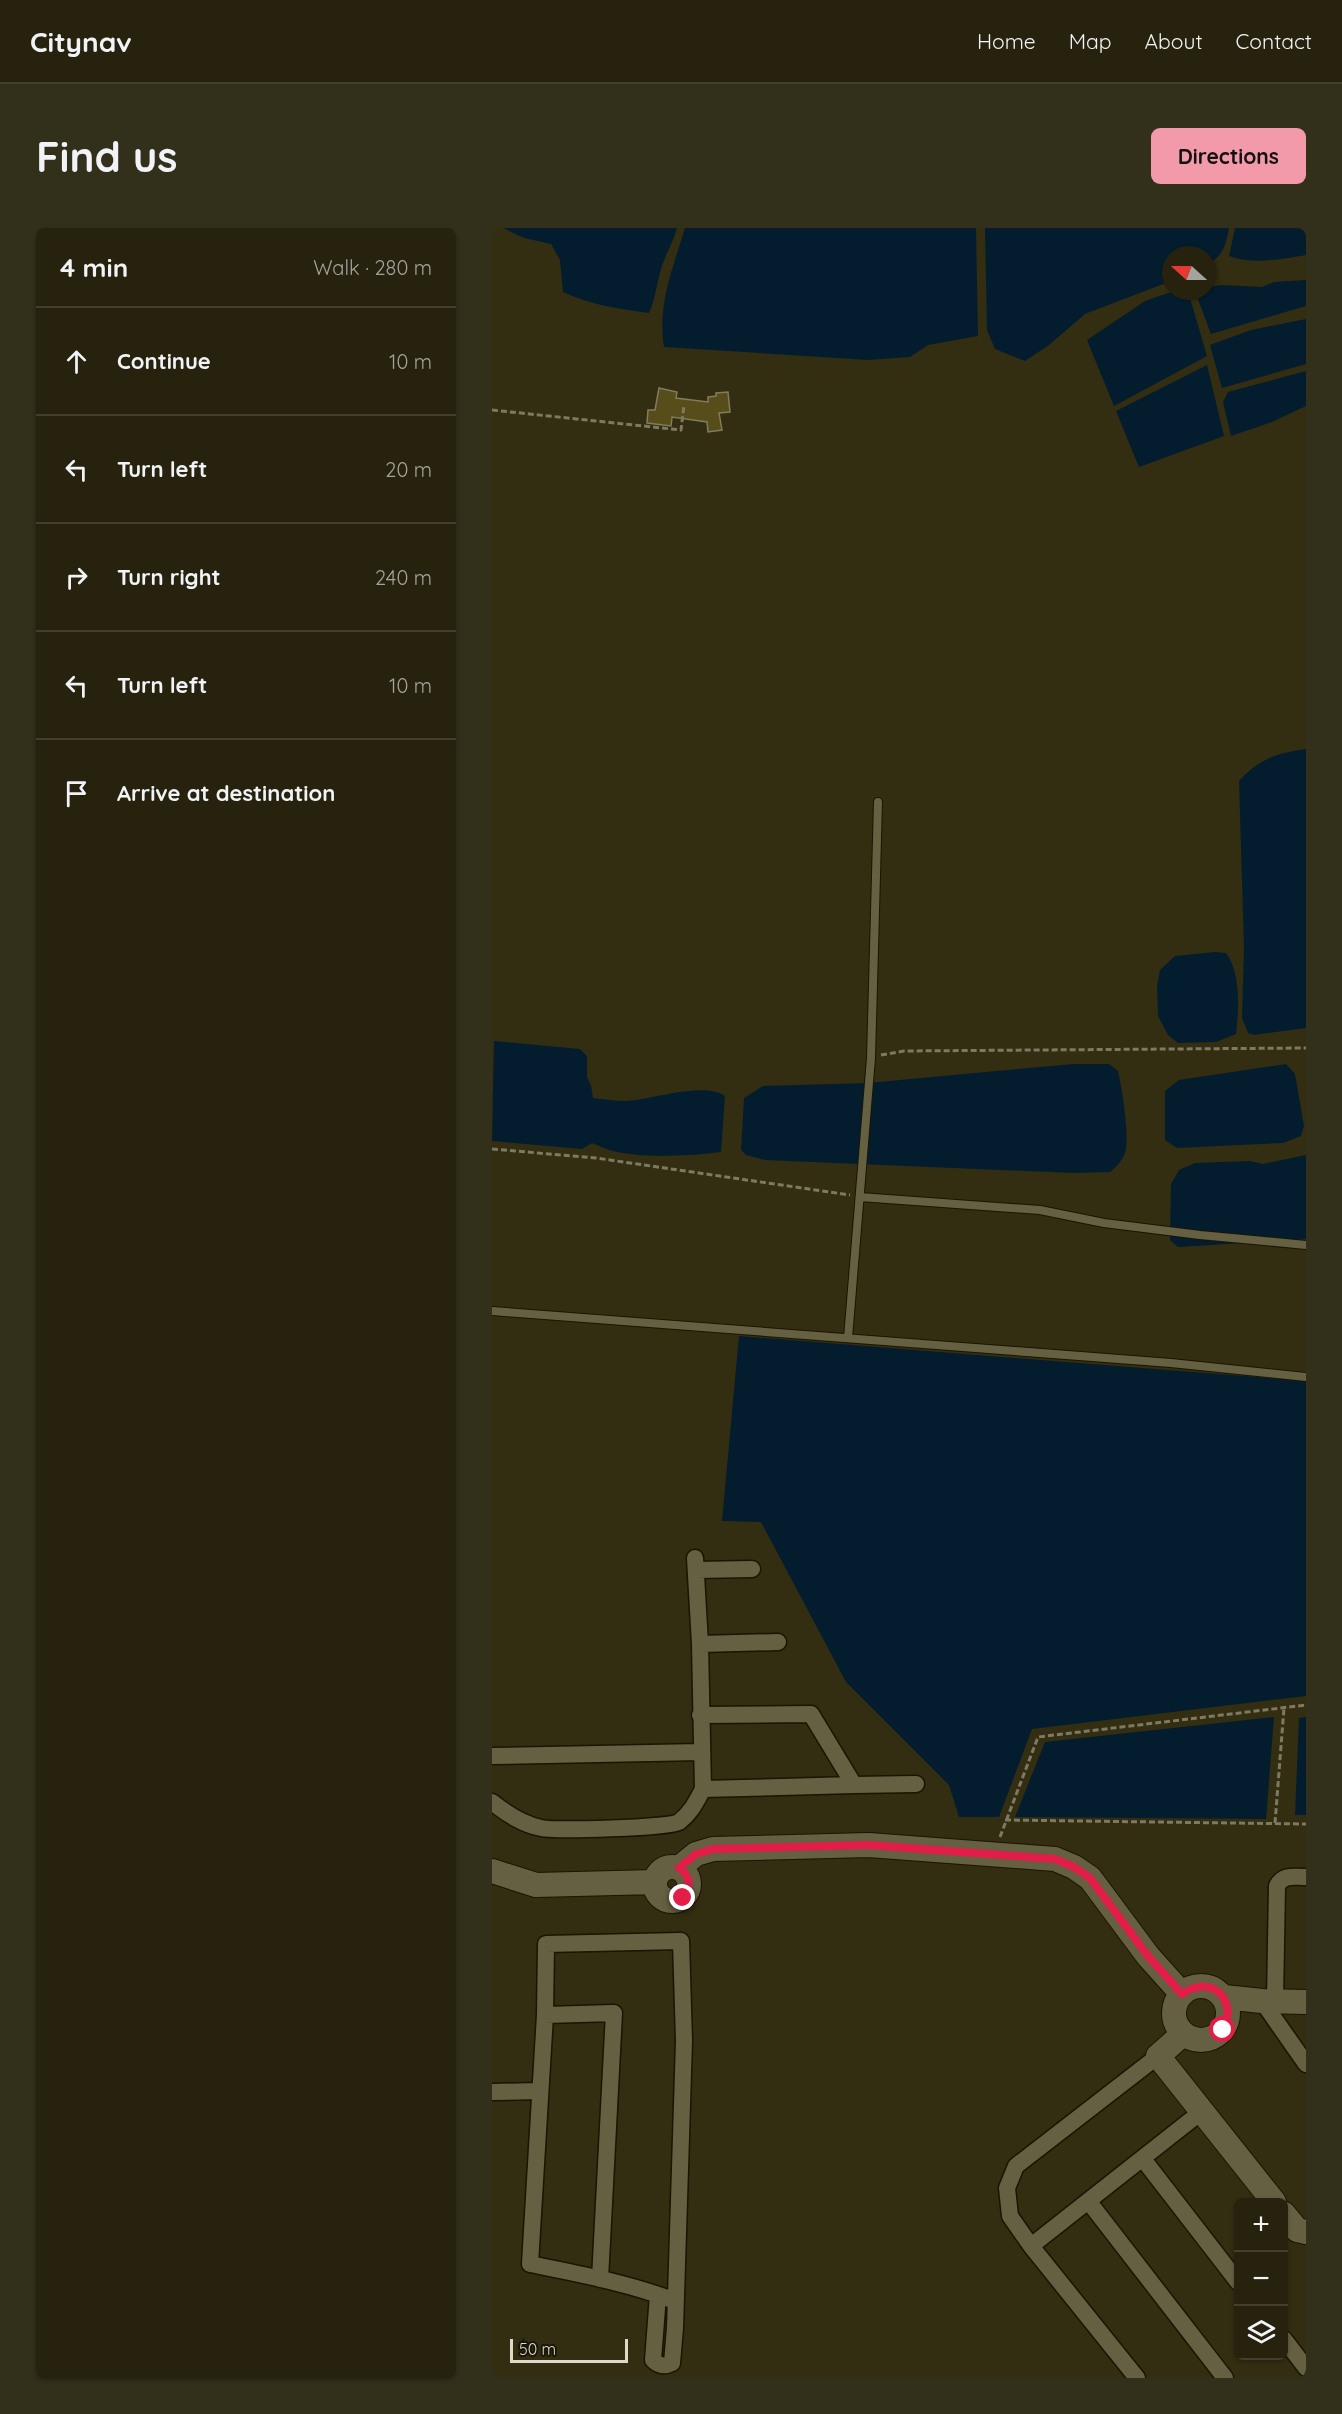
<!DOCTYPE html>
<meta charset="utf-8">
<style>
body{margin:0;font-family:Quicksand,sans-serif;background:#322f1b;color:#f1f3f6}
.controls{position:absolute;right:18px;bottom:18px;display:grid;overflow:hidden;border-radius:9px;box-shadow:0 2px 4px #0004}
.controls button{width:54px;height:54px;display:grid;place-items:center;padding:0;border:0;border-bottom:2px solid #423f2e;background:#26220d;color:#f1f3f6;font:30px sans-serif}
.compass{position:absolute;left:670px;top:18px;width:54px;height:54px;border-radius:50%;background:#26220d;box-shadow:0 2px 4px #0004;rotate:291deg}
.scale{position:absolute;left:18px;bottom:15px;width:118px;box-sizing:border-box;padding-left:6px;border:3px solid #dddaca;border-top:0;font-size:16px;line-height:21px;white-space:nowrap;color:#dddaca;-webkit-text-stroke:4px #18160a;paint-order:stroke}
.stop{position:absolute;width:18px;height:18px;margin:-14px;border:4px solid #e11d48;border-radius:50%;background:#fff}
.stop.end{background:#e11d48;border-color:#fff;box-shadow:0 2px 6px #0008}
.list{margin:0;padding:0;list-style:none}
h2{display:flex;justify-content:space-between;align-items:center;height:78px;margin:0;padding:0 24px;font-size:26px}
h2 small{font-size:20px;font-weight:400;color:#a4a49d}
.list li{display:grid;grid-template-columns:39px 1fr auto;gap:18px;align-items:center;box-sizing:border-box;height:108px;padding:0 24px;border-top:2px solid #423f2e}
.list b{display:block;font-size:22px;white-space:nowrap}
.list em{font-size:20px;font-style:normal;color:#a4a49d}
.icon{flex:none;width:33px;height:33px;fill:none;stroke:currentColor;stroke-width:2;stroke-linecap:round;stroke-linejoin:round}
.map{position:relative;flex:none;width:814px;height:2150px;overflow:hidden;border-radius:9px}
header{display:flex;align-items:center;gap:36px;box-sizing:border-box;height:84px;padding:0 30px;background:#26220d;border-bottom:2px solid #423f2e}
header strong{font-size:28px}
nav{display:flex;gap:33px;margin-inline-start:auto;font-size:21px}
.intro{display:flex;align-items:center;justify-content:space-between;box-sizing:border-box;height:144px;padding:0 36px}
h1{margin:0;font-size:42px}
.button{padding:15px 27px;border-radius:9px;background:#f39aaa;color:#111;font-size:21px;font-weight:700}
main{display:flex;gap:36px;padding:0 36px}
aside{flex:1;background:#26220d;border-radius:9px;box-shadow:0 2px 4px #0004}
.map>svg:first-child{display:block}
.water{fill:#041d2e}
.building{fill:#564d1b;stroke:#827c5e;stroke-width:1.5}
.lines{fill:none;stroke-linecap:round;stroke-linejoin:round}
.lane-casing{stroke:#1b1500;stroke-width:10}
.street-casing{stroke:#1b1500;stroke-width:19}
.secondary-casing{stroke:#1b1500;stroke-width:26}
.path{stroke:#7d7962;stroke-width:3;stroke-dasharray:6 3;stroke-linecap:butt}
.lane{stroke:#666043;stroke-width:8}
.street{stroke:#666043;stroke-width:16}
.secondary{stroke:#666043;stroke-width:24}
.route{stroke:#e11d48;stroke-width:8}
</style>
<header>
<strong>Citynav</strong>
<nav><a>Home</a><a>Map</a><a>About</a><a>Contact</a></nav>
</header>
<div class="intro"><h1>Find us</h1><a class="button">Directions</a></div>
<main>
<aside>
<h2>4 min<small>Walk · 280 m</small></h2>
<ul class="list">
<li><svg class="icon" aria-label="ahead" viewBox="0 0 24 24"><path d="M12 20V5M6 11l6-6 6 6"/></svg><div><b>Continue</b></div><em>10 m</em></li>
<li><svg class="icon" aria-label="left" viewBox="0 0 24 24"><path d="M17 20v-9H6M10 6l-5 5 5 5"/></svg><div><b>Turn left</b></div><em>20 m</em></li>
<li><svg class="icon" aria-label="right" viewBox="0 0 24 24"><path d="M7 20v-9h11M14 6l5 5-5 5"/></svg><div><b>Turn right</b></div><em>240 m</em></li>
<li><svg class="icon" aria-label="left" viewBox="0 0 24 24"><path d="M17 20v-9H6M10 6l-5 5 5 5"/></svg><div><b>Turn left</b></div><em>10 m</em></li>
<li><svg class="icon" aria-label="arrive" viewBox="0 0 24 24"><path d="M6 21V4h12l-3 4 3 4H6"/></svg><div><b>Arrive at destination</b></div></li>
</ul>
</aside>
<div class="map">
<svg width="814" height="2150" viewBox="0 0 814 2150">
<rect width="100%" height="100%" fill="#332d11"/>
<path class="water" d="M11,0H185C182,11 177,20 173,30C165,48 165,67 157,85C127,81 99,77 71,64L68,32L59,16L32,10Z
M193,0H484L486,108L436,117L418,129L376,132L172,119C165,77 181,40 193,0Z
M493,0H737C734,17 731,29 715,36V27H679V53L593,86L557,117L533,133L503,121L495,102Z
M743,0H814V27C789,31 762,37 737,28Z
M814,52V78L719,106L703,63H715V59L729,57L770,59L782,54Z
M682,63H696L715,128L622,178L595,112L653,73Z
M814,91V136L730,160L718,117L759,102Z
M715,137L732,208L647,239L624,183Z
M814,143V178L780,194L739,208L731,174L736,164Z
M814,521V800L762,807L756,805L750,790L752,719L747,553C767,531 785,525 814,521Z
M723,724L734,725C749,745 747,782 744,806L724,814L686,815L676,807L666,788L665,758L668,742L683,728Z
M2,813L88,821L95,828V849L99,857L101,870C112,871 123,873 134,873C159,872 212,853 233,868L229,924C195,928 150,931 117,922C111,920 106,917 100,915L90,921L0,913Z
M581,836H617L626,843C630,861 638,908 633,925C630,933 624,939 618,944L581,945L273,932L254,927L249,922L252,870L271,858L376,855Z
M794,836L803,846L812,898L809,908L791,915L685,920L673,912V863L687,852Z
M814,927V1011L686,1019L678,1012L679,956L687,942L703,935L757,933L771,936Z
M247,1108L814,1153V1468L540,1501L507,1589H467L457,1557L354,1454L269,1294L230,1293Z
M782,1489L774,1591L523,1589L553,1514Z
M814,1489V1587H803L807,1490Z"/>
<path class="building" d="M167,160L185,164L184,170L216,174V169L224,168V165L236,164L238,184L227,185L230,202L216,204L215,194L180,189L179,198L155,195L156,182H163Z"/>
<g class="lines">
<defs>
<path id="lane" d="M368,969L548,982L612,995L708,1007L814,1017
M0,1083L679,1135L814,1149
M356,1110L379,830L386,574"/>
<path id="street" d="M204,1342L260,1341
M208,1416L286,1414
M208,1487L319,1486L362,1557L211,1561
M0,1528L209,1524
M362,1557L424,1556
M0,1574C15,1586 30,1596 49,1600C63,1603 177,1600 187,1594C199,1585 204,1574 211,1561L208,1416L203,1330
M783,1772L785,1658C791,1646 802,1649 814,1649
M770,1773L814,1836
M53,1787L122,1785L108,2051
M0,1864L48,1863
M651,1931L746,2054
M597,1974L733,2150
M539,2018L709,1884
M166,2067L161,2132C167,2138 172,2139 180,2135L183,2100L192,1813L189,1713L54,1716L53,1787L38,2036C87,2046 137,2055 183,2073
M792,2111L814,2140
M645,2150L539,2018L518,1988L515,1960L524,1938L666,1828"/>
<path id="secondary" d="M163 1656a17 17 0 1 1 34 0a17 17 0 1 1-34 0Z
M187,1640L204,1626L221,1621L377,1617L563,1631L582,1639L598,1650L656,1728L690,1766
M0,1643L44,1657L163,1654
M682 1785a27 27 0 1 1 54 0a27 27 0 1 1-54 0Z
M732,1769L770,1773L814,1774
M691,1806L666,1828L782,1974
M792,1986L805,2002L814,2004"/>
</defs>
<use href="#lane" class="lane-casing"/>
<use href="#street" class="street-casing"/>
<use href="#secondary" class="secondary-casing"/>
<path class="path" d="M0,182L189,202L192,177
M389,827L412,823L814,820
M0,921L104,930L358,967
M513,1592L814,1596
M783,1595L792,1480
M508,1609L546,1509L814,1477"/>
<use href="#lane" class="lane"/>
<use href="#street" class="street"/>
<use href="#secondary" class="secondary"/>
</g>
<g class="lines">
<path class="route" d="M191,1670C199,1659 199,1648 187,1640L204,1626L221,1621L377,1617L563,1631L582,1639L598,1650L656,1728L690,1766C718,1745 747,1771 731,1802"/>
</g>
</svg>
<div class="controls">
<button>+</button>
<button>−</button>
<button><svg class="icon" aria-label="layers" viewBox="0 0 24 24"><path d="M12 4l9 5-9 5-9-5zM3 14l9 5 9-5"/></svg></button>
</div>
<svg class="compass" viewBox="-18 -18 36 36"><path d="M0-13l5 13h-10z" fill="#e53935"/><path d="M0 13l5-13h-10z" fill="#a4a49d"/></svg>
<div class="scale">50 m</div>
<div class="stop" style="left:731px;top:1802px"></div>
<div class="stop end" style="left:191px;top:1670px"></div>
</div>
</main>
